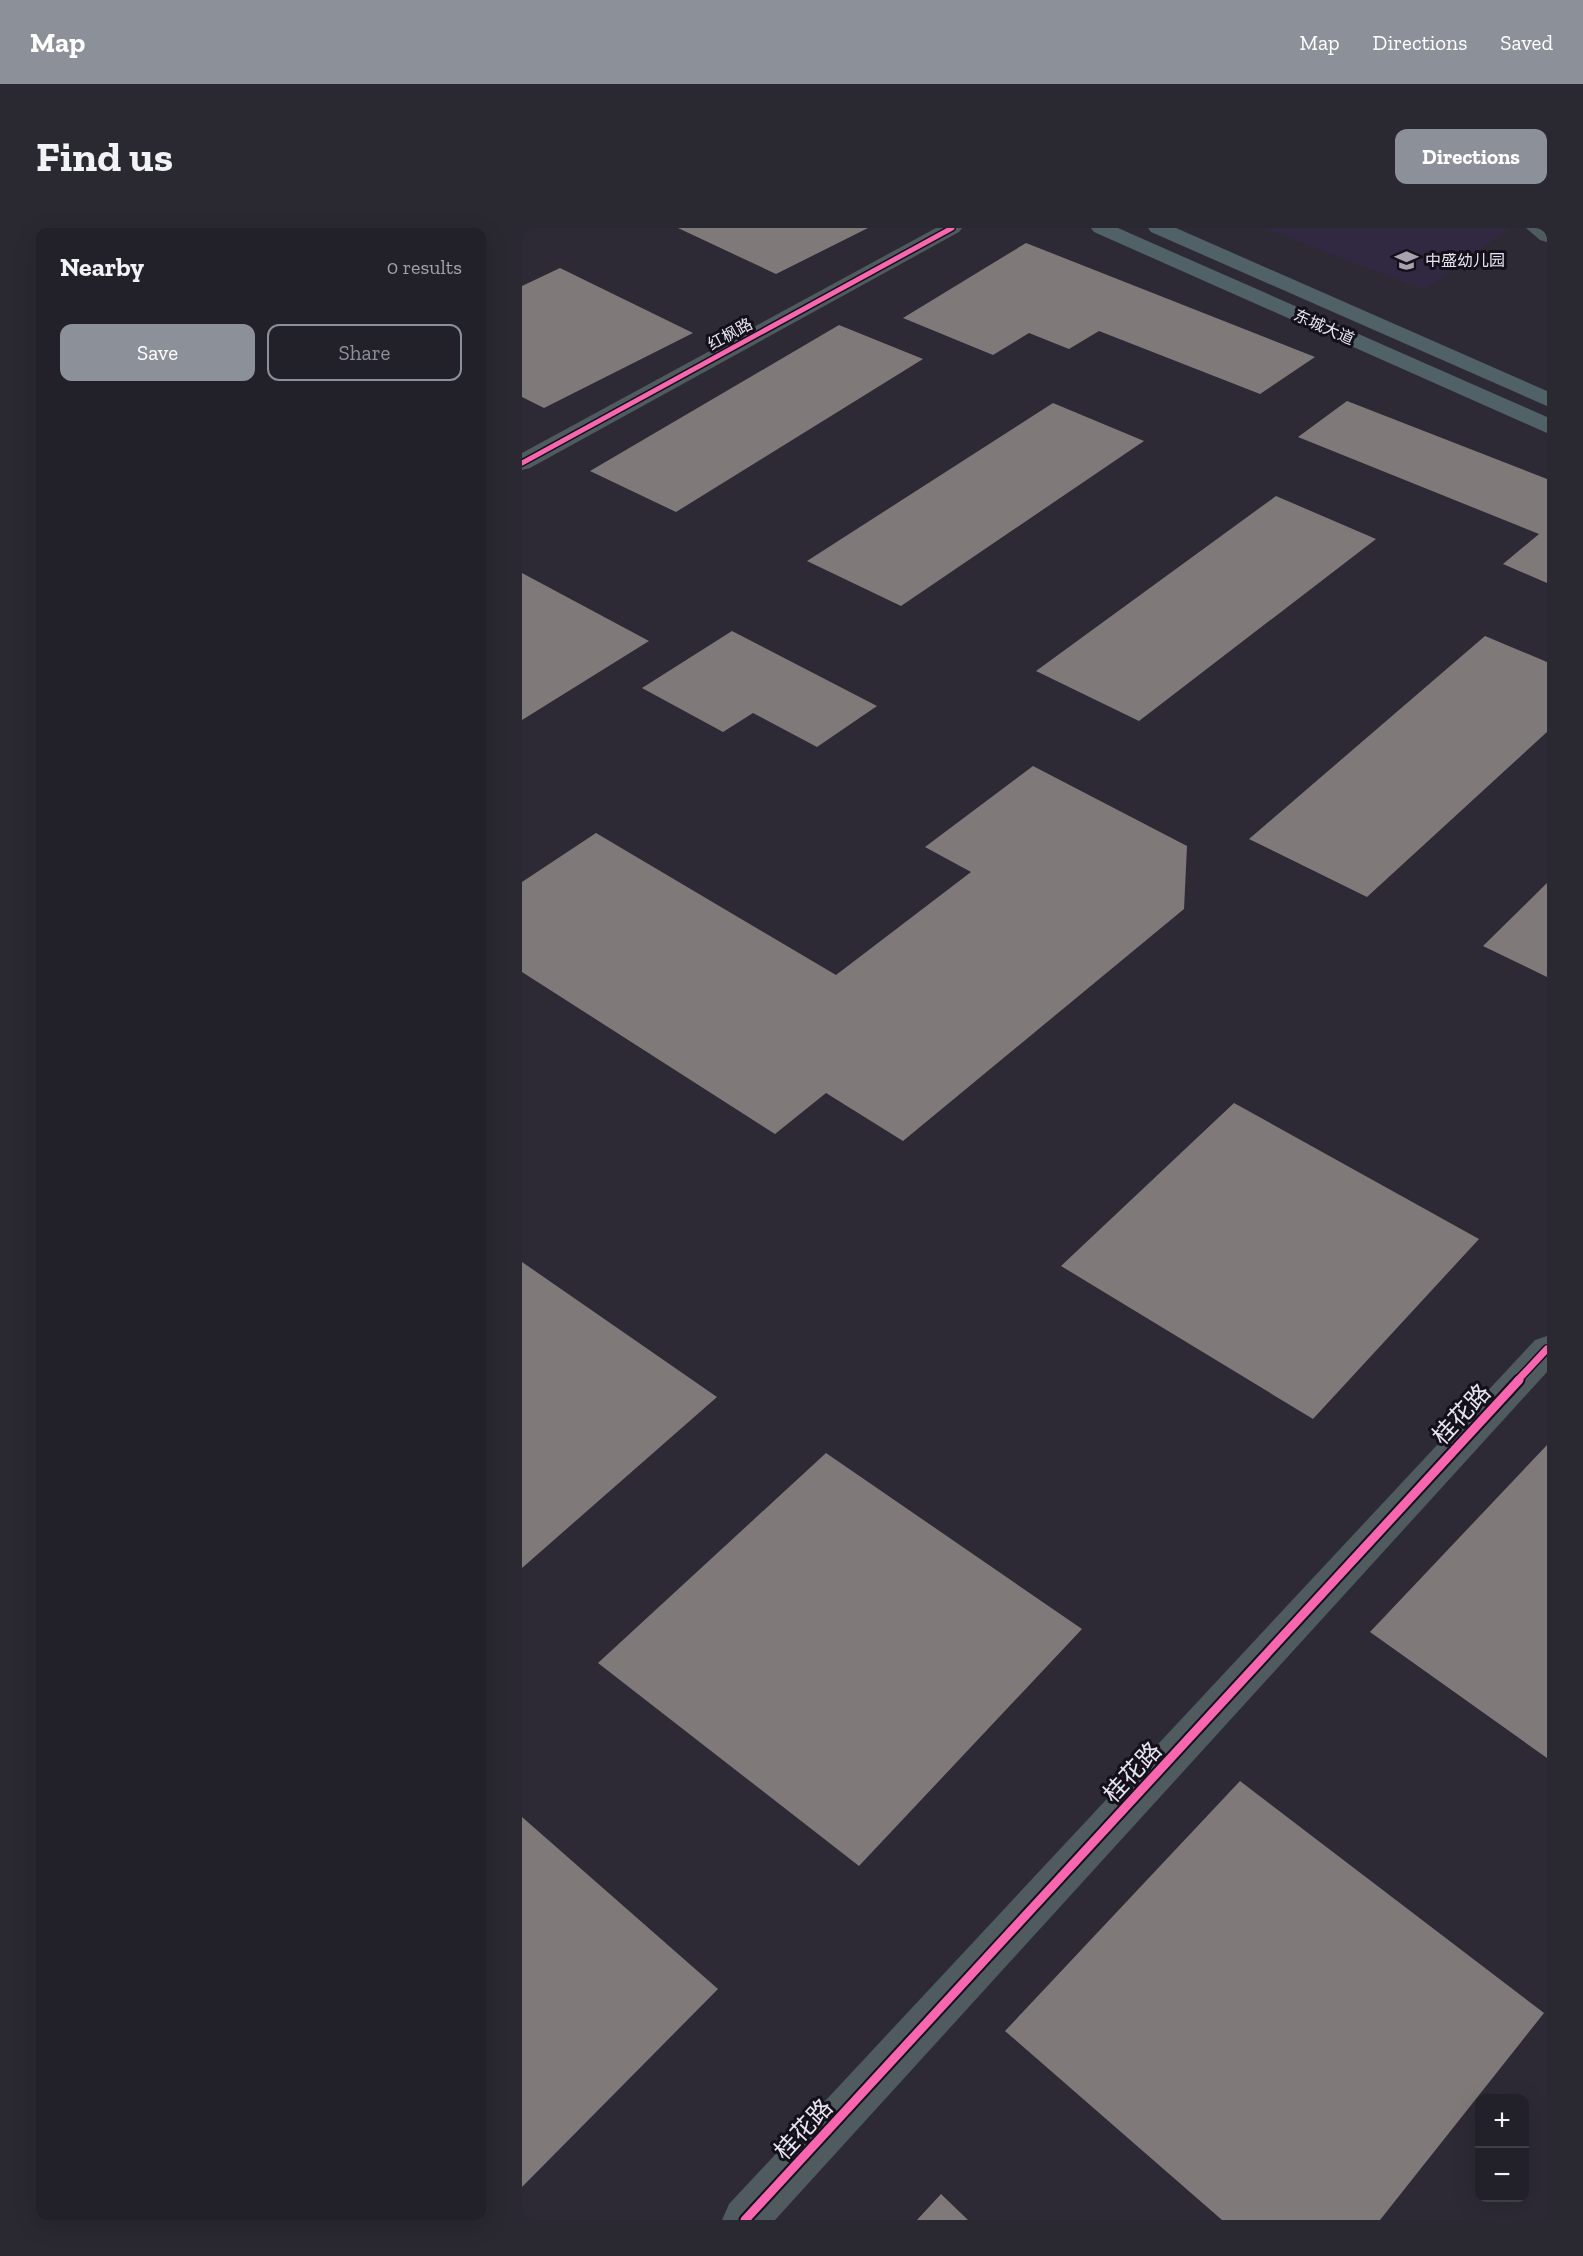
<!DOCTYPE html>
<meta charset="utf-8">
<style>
body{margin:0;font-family:"Zilla Slab","Noto Sans SC",serif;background:#2a2830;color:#f1f3f6}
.controls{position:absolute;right:18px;bottom:18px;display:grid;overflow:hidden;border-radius:12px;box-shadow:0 6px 24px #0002}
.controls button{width:54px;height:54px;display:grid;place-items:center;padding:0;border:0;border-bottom:2px solid #3f3e45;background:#222028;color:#f1f3f6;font:30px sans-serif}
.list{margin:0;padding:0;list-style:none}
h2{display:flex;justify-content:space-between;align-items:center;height:78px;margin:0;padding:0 24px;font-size:26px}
h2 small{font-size:20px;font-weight:400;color:#a2a3a8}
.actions{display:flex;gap:12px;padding:18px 24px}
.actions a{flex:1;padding:14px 0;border:2px solid #8c9099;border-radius:12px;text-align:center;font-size:21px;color:#8c9099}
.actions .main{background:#8c9099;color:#fff}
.map{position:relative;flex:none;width:1025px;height:1992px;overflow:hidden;border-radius:12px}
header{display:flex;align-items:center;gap:36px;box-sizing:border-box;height:84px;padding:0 30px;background:#8c9099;color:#fff}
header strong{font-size:28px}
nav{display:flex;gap:33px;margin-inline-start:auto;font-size:21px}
.intro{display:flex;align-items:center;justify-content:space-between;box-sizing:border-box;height:144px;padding:0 36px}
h1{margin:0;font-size:42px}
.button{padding:15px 27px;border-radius:12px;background:#8c9099;color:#fff;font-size:21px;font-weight:700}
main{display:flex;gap:36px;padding:0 36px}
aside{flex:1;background:#222028;border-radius:12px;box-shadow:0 6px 24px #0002}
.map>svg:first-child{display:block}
.built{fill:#312942}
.building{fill:#80797a}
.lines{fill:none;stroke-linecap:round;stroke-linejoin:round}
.minor{fill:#4f5b5f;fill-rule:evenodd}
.tertiary{fill:#4f5b5f;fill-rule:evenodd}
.primary{fill:#506267;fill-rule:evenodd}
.cycleway-far2-casing{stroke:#13101a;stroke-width:8}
.cycleway-far1-casing{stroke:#13101a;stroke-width:10}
.cycleway-casing{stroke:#13101a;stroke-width:13}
.cycleway-far2{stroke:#f766af;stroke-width:5}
.cycleway-far1{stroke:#f766af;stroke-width:7}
.cycleway{stroke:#f766af;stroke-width:9}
.labels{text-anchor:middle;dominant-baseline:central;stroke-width:6;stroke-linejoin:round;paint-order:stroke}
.far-poi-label{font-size:16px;fill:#e7e3f2;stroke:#13101a;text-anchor:start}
.far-street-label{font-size:16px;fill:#e7e3f2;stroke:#13101a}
.near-street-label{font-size:24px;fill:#e7e3f2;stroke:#13101a}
</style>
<header>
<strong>Map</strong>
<nav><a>Map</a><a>Directions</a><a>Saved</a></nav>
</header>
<div class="intro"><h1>Find us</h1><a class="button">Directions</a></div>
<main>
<aside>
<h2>Nearby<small>0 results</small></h2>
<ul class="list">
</ul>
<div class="actions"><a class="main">Save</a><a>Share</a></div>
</aside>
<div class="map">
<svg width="1025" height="1992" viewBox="0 0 1025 1992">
<rect width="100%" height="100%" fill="#2d2a35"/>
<path class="built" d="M742,0H984V3L902,62Z"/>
<path class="building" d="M156,0H346L254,46Z
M504,15L793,129L738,166L577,103L547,121L507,105L471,127L381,90Z
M38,40L171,105L22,180L0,169V58Z
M317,97L401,131L154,284L68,243Z
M825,173L1025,251V355L981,336L1017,306L776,209Z
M531,175L622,213L379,378L285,333Z
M754,268L854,311L617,493L514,443Z
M0,345L127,413L0,492Z
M210,403L355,478L295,519L231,485L201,504L120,460Z
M963,408L1025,434V504L845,669L727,611Z
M511,538L665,618L662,681L381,913L304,865L253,906L0,744V654L74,605L314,747L449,644L403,619Z
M1025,655V749L961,718Z
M712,875L957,1011L791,1191L539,1038Z
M0,1034L195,1169L0,1340Z
M1025,1217V1530L848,1404Z
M304,1225L560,1401L337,1638L76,1435Z
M718,1553L1022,1785L858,1992H700L483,1803Z
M0,1589L196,1761L0,1959Z
M419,1966L446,1992H395Z"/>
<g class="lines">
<path class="minor" d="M1004,0H1025V14L1018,12Z
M1025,1108V1144L253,1992H200L207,1976L1013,1112Z"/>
<path class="tertiary" d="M414,0H440L437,4L8,240L0,242V225Z"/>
<path class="primary" d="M569,0H596L1025,189V205L572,4Z
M626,0H654L1025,163V178L629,4Z"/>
<defs>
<path id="cycleway-far2" d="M0,235L430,0"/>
<path id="cycleway-far1" d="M995,1153L1025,1121"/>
<path id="cycleway" d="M223,1992L997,1152"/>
</defs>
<use href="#cycleway-far2" class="cycleway-far2-casing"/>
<use href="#cycleway-far1" class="cycleway-far1-casing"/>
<use href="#cycleway" class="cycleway-casing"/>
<use href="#cycleway-far2" class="cycleway-far2"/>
<use href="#cycleway-far1" class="cycleway-far1"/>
<use href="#cycleway" class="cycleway"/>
</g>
<defs>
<symbol id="school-bare" viewBox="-9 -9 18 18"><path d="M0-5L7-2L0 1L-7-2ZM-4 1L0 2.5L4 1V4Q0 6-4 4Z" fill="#a6a2b0" stroke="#13101a" stroke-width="2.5" paint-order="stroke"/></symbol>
</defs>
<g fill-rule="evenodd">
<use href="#school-bare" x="868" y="16" width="33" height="33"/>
</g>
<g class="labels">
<g class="far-poi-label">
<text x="903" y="32">中盛幼儿园</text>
</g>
<g class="far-street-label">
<text transform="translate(802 99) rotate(24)">东城大道</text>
<text transform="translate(208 106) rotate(-29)">红枫路</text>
</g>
<g class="near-street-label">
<text transform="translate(939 1186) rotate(-47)">桂花路</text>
<text transform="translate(610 1544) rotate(-47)">桂花路</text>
<text transform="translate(281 1901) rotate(-47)">桂花路</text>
</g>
</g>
</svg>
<div class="controls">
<button>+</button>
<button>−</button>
</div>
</div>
</main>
